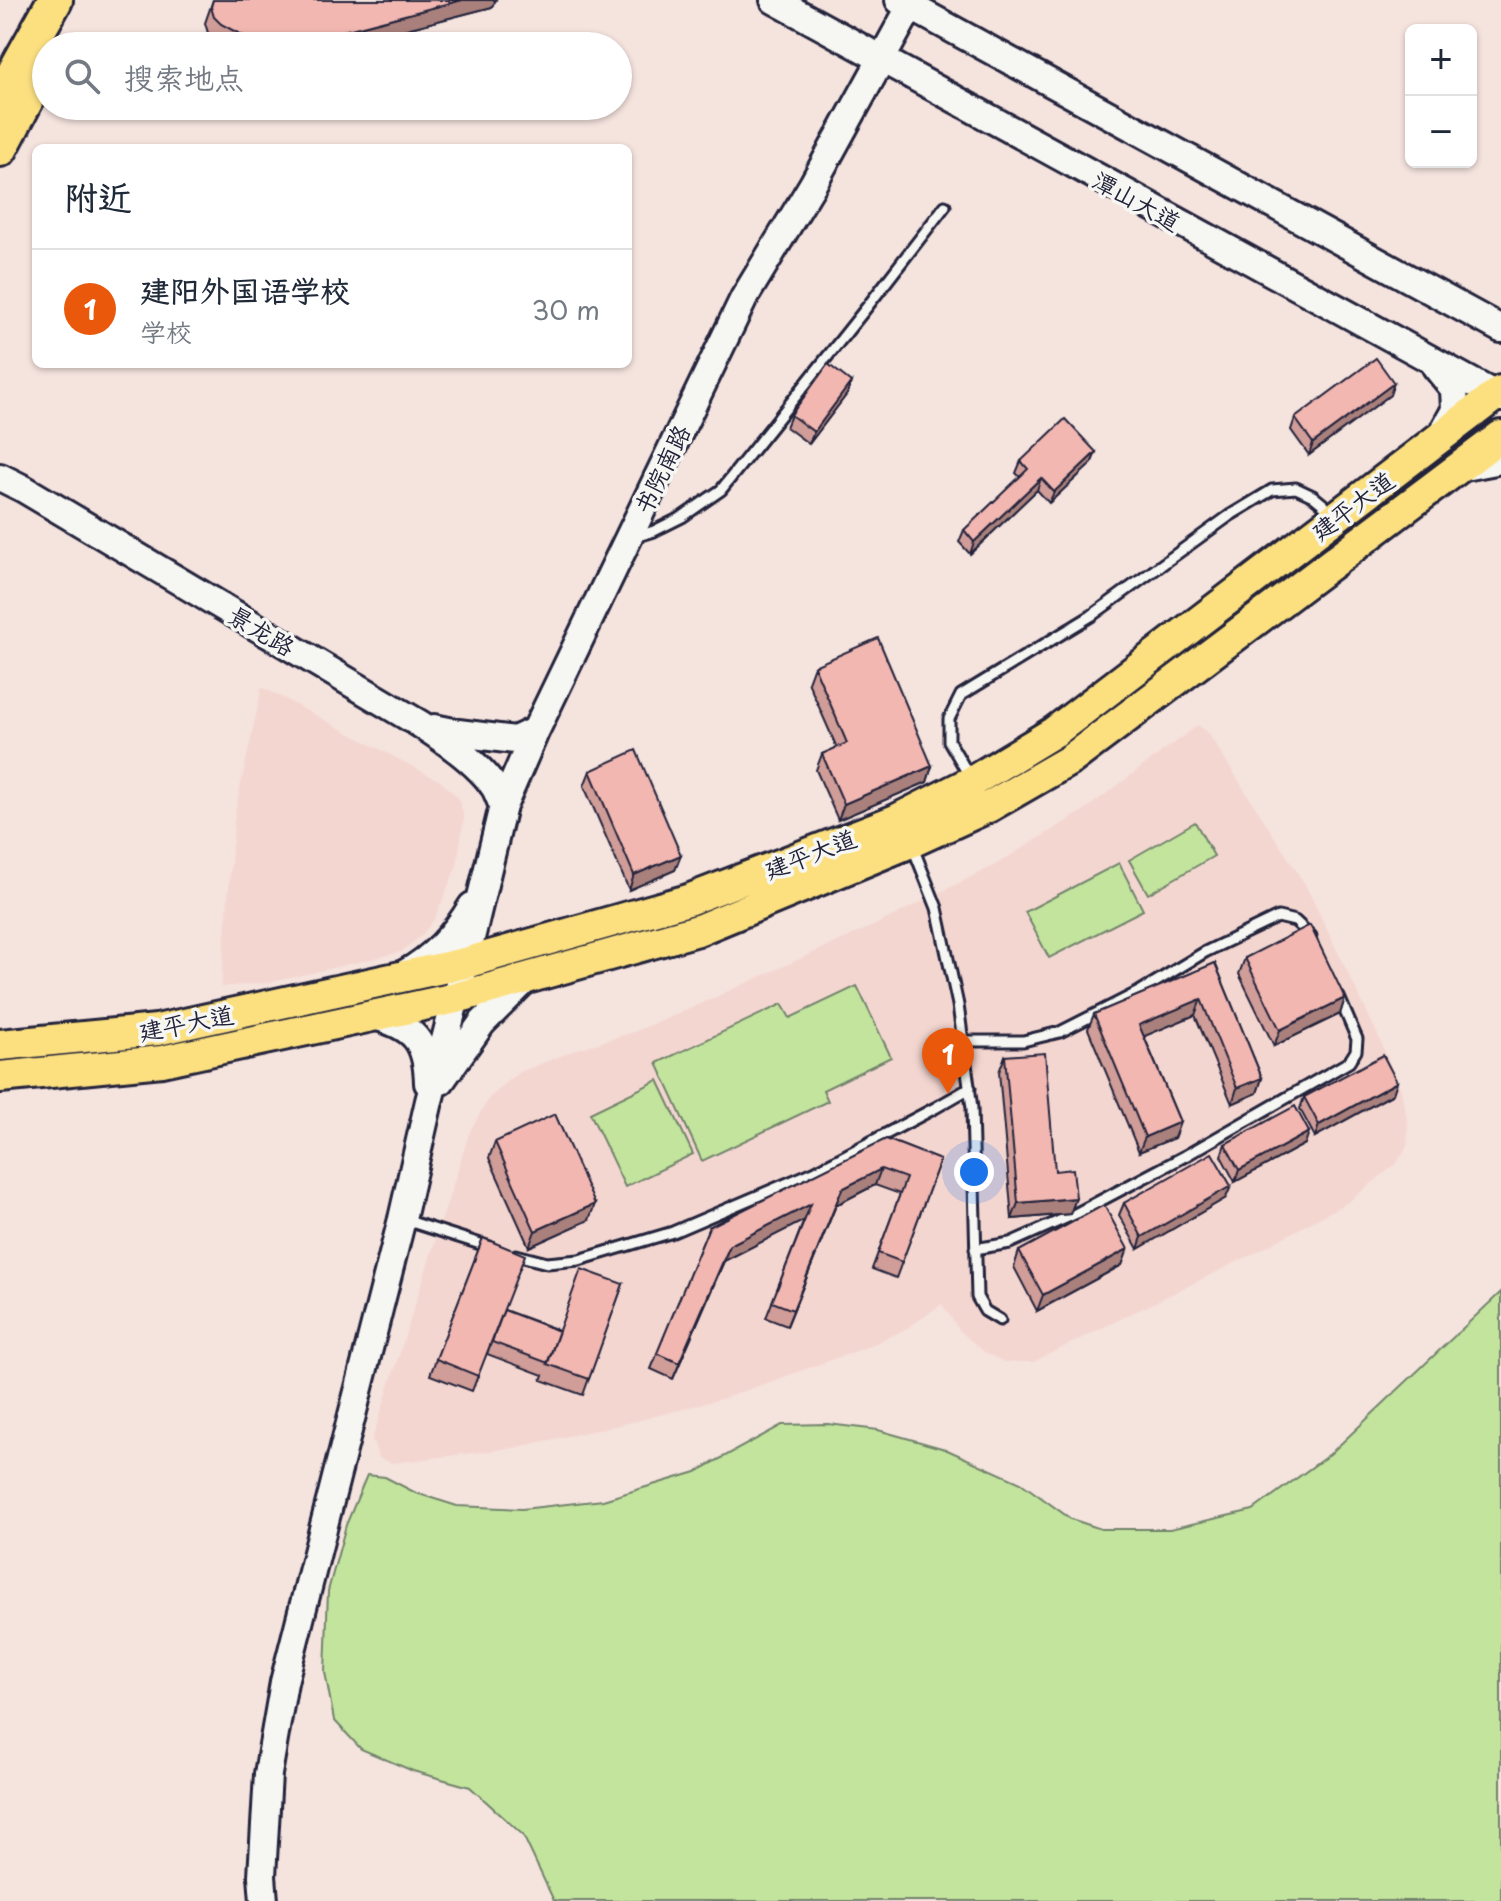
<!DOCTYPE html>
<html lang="zh">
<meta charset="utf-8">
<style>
body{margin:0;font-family:"Playpen Sans","LXGW WenKai TC",sans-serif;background:#f2f2f3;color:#1f2937}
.controls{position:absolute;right:24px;top:24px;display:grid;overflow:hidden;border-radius:12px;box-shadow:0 2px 6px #0004}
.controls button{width:72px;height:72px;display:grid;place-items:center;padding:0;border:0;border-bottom:2px solid #e0e1e3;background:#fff;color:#1f2937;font:40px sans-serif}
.you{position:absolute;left:974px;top:1172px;width:28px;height:28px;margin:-20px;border:6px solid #fff;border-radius:50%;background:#1a73e8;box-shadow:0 0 0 12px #1a73e833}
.badge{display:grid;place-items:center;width:52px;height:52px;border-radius:50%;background:#ea580c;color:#fff;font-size:26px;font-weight:700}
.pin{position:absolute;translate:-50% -66px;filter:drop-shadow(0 2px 4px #0008)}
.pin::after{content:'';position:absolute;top:42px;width:28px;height:24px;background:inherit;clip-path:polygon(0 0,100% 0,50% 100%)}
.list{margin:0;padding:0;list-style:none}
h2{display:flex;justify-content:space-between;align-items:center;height:104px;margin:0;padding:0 32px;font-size:34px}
h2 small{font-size:26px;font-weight:400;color:#747a83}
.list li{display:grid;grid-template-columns:52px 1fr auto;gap:24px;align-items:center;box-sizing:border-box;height:120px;padding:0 32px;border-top:2px solid #e0e1e3}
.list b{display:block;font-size:30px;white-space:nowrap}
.list p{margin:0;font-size:26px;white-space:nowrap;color:#747a83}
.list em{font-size:26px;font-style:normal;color:#747a83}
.icon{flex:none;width:44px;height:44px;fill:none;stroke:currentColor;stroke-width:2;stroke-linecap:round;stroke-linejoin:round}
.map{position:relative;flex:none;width:1501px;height:1901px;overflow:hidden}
.search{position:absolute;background:#fff;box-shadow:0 2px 6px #0004;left:32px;top:32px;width:600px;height:88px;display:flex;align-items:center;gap:20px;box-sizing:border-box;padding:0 28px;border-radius:44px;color:#747a83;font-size:30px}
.panel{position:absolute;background:#fff;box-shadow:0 2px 6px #0004;left:32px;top:144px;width:600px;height:224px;border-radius:12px}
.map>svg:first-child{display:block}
.built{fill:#f4d6d0}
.green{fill:#c3e49d;stroke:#72836c;stroke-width:2}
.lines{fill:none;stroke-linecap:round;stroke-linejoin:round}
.lane-casing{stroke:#22223b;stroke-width:15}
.secondary-casing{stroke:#22223b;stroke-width:32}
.primary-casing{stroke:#22223b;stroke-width:36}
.highway-casing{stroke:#22223b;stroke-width:40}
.lane{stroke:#f6f6f2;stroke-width:9}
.secondary{stroke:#f6f6f2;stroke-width:26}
.primary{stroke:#fce080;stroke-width:30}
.highway{stroke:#fce080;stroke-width:34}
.wall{fill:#d09d98;stroke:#22223b;stroke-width:2}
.shaded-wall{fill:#a9807c;stroke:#22223b;stroke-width:2}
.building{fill:#f2b7b1;stroke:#22223b;stroke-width:2}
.labels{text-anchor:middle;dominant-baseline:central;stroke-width:7;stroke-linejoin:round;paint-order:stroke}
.street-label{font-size:24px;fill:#22223b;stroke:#f6f6f2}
</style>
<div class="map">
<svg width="1501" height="1901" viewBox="0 0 1501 1901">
<rect width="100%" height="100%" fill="#f5e3de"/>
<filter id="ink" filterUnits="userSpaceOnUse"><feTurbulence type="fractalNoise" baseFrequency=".0125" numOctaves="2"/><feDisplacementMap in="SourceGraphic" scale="16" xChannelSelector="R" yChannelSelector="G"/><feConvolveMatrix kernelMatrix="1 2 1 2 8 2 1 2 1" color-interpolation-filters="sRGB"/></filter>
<g filter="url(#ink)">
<path class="built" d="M262,687L440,781L458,797L464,817L457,865L435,918L422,935L401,952L272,982L221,987L235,812Z
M1198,725L1208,733L1306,886L1377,1033L1401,1090L1408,1125L1407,1146L1396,1164L1348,1202L1255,1253L1033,1362H1004L984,1352L959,1330L942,1304L906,1329L867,1347L725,1398L629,1423L513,1448L393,1463L379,1458L372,1440L470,1131L489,1098L518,1073L578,1049L631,1033L680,1013L875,925L995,865L1083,811Z"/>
<path class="green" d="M1195,822L1214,856L1148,894L1129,860Z
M1119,863L1143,910L1049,958L1025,912Z
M857,986L891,1057L823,1090L828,1101L702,1161L657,1063L782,1004L790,1018Z
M658,1080L693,1154L625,1187L590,1113Z
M1501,1292V1901H554L523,1835L470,1787L413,1771L361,1749L334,1720L325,1672L328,1591L346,1525L367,1475L385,1477L416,1493L457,1506L522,1509L603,1500L696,1472L782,1425L828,1424L878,1430L945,1449L1021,1483L1071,1519L1101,1529H1170L1253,1510L1330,1454Z"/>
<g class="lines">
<defs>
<path id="lane" d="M635,537L654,531L682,517L721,490L867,307L945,206
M971,779L949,741V719L961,695L1091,616L1229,516L1272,490L1296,488L1313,496L1324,505L1330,513
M912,845L937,908L958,1005L972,1108L977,1297L985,1311L1000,1320
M963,1041H1023L1060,1032L1139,992L1205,952L1278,917L1295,921L1311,936
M405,1220L490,1247
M975,1249L1010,1243L1077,1213L1185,1156L1349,1062L1356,1051L1357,1039L1339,997
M516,1255L547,1263L579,1260L673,1232L814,1172L935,1108L970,1088"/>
<path id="secondary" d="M774,0L1501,398
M899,0L1501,329
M1436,367L1454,389L1455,410L1440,437
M1459,468L1501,460
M0,477L24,489L420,724C445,740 479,763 495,788C498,793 500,800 503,806
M434,728L458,733L515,740L536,730
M404,974C434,957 454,936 472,906
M374,1016C414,1027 427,1041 428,1083
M441,1081L482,1023L527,978
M264,1901L262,1876L268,1774L284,1682L402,1219L429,1101L465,963L503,806L536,730L744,298L813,184L914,0"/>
<path id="primary" d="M0,1045L157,1030L465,963L688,900L896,820L973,781L1054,732L1501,391
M0,1077L162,1061L456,998L698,930L911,842L990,806L1070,760L1501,436"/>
<path id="highway" d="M0,99L55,0
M0,149L39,75"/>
</defs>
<use href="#lane" class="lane-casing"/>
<use href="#secondary" class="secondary-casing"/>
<use href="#primary" class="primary-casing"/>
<use href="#highway" class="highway-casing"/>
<use href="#lane" class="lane"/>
<use href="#secondary" class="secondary"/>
<use href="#primary" class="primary"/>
<use href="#highway" class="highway"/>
</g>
<path class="wall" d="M213,0L492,7L341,46H227L215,40L208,33L205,23Z
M851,382L847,394L809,444L786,427L791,415Z
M1390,395L1309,455L1291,430L1295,418Z
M1096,452L1091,464L1049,503L1037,490L970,554L959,542L964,530L1020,477L1016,473L1021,461Z
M814,666L932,766L927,782L838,820L816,770L822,754L837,748L808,682Z
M590,771L681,855L675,870L629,890L584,786Z
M1245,958L1345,998L1340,1014L1274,1046L1239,974Z
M1215,963L1262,1078L1257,1093L1232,1104L1195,1015L1144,1036L1180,1122L1174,1138L1139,1152L1088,1029L1094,1014Z
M1005,1056L1055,1171L1076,1198L1070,1214L1012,1219L999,1072Z
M1393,1094L1315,1137L1300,1109L1304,1097Z
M886,1139L940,1160L896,1278L872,1269L900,1194L875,1185L836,1205L787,1326L766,1318L804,1220L724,1261L673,1379L651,1369L709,1227Z
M495,1142L589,1220L529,1247L489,1158Z
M1225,1144H1305L1235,1182L1221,1156Z
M1226,1198L1138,1249L1119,1215L1124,1203Z
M483,1238L504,1310L559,1330L623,1284L583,1395L541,1380L543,1375L487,1354L494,1334L472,1391L430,1375Z
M1128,1249L1122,1265L1037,1311L1014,1267L1019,1251Z"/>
<path class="shaded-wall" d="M462,0H496L492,7L341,46H286Z
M851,382L847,394L809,444L814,432Z
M1394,383L1390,395L1309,455L1313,443Z
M1096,452L1091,464L1049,503L1054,492Z
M1041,478L1037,490L970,554L974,542Z
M932,766L927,782L838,820L844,804Z
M681,855L675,870L629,890L634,875Z
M1345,998L1340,1014L1274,1046L1280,1030Z
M1201,999L1195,1015L1133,1041L1139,1025Z
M1262,1078L1257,1093L1232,1104L1237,1088Z
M1397,1082L1393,1094L1315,1137L1319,1125Z
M1180,1122L1174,1138L1139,1152L1145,1137Z
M1309,1132L1305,1144L1235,1182L1239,1170Z
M881,1169L875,1185L836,1205L787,1326L842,1189Z
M1231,1186L1226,1198L1138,1249L1142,1237Z
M1076,1198L1070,1214L1012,1219L1018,1203Z
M595,1204L589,1220L529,1247L535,1231Z
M811,1204L805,1220L724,1261L673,1379L730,1245Z
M1128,1249L1122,1265L1037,1311L1043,1295Z"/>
<path class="building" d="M213,0H462L286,46H262L221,24L214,17L211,7Z
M1376,358L1394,383L1313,443L1295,418Z
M828,364L851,382L814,432L791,415Z
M1065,419L1096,452L1054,492L1041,478L974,542L964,530L1028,469L1021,461Z
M878,638L932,766L844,804L822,754L847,743L814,666Z
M636,750L681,855L634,875L590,771Z
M1310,925L1345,998L1280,1030L1245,958Z
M1215,963L1262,1078L1237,1088L1201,999L1139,1025L1180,1122L1145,1137L1094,1014Z
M1045,1053L1055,1171L1073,1169L1076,1198L1018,1203L1005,1056Z
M1383,1055L1397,1082L1319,1125L1304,1097Z
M1295,1106L1309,1132L1239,1170L1225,1144Z
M555,1114L595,1204L535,1231L495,1142Z
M886,1139L940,1160L902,1262L878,1253L906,1178L881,1169L842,1189L793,1310L772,1302L811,1204L730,1245L679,1363L657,1353L709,1227Z
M1212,1153L1231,1186L1142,1237L1124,1203Z
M1104,1205L1128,1249L1043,1295L1019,1251Z
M483,1238L525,1255L478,1376L436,1359Z
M581,1269L623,1284L589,1379L547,1364Z
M504,1310L559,1331L548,1363L492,1342Z"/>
</g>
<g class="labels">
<g class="street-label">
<text transform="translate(1137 200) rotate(29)">潭山大道</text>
<text transform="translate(661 469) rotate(-64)">书院南路</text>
<text transform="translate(1352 505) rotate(-37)">建平大道</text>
<text transform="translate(262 630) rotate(31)">景龙路</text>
<text transform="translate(810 853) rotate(-21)">建平大道</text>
<text transform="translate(186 1022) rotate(-11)">建平大道</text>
</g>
</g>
</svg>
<div class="controls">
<button>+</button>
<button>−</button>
</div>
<div class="you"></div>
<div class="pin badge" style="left:948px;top:1094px">1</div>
<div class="search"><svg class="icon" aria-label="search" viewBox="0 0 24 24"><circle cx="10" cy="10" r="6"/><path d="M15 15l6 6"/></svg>搜索地点</div>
<section class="panel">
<h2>附近<small></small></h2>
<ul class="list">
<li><span class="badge">1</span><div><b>建阳外国语学校</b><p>学校</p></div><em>30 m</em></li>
</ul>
</section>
</div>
